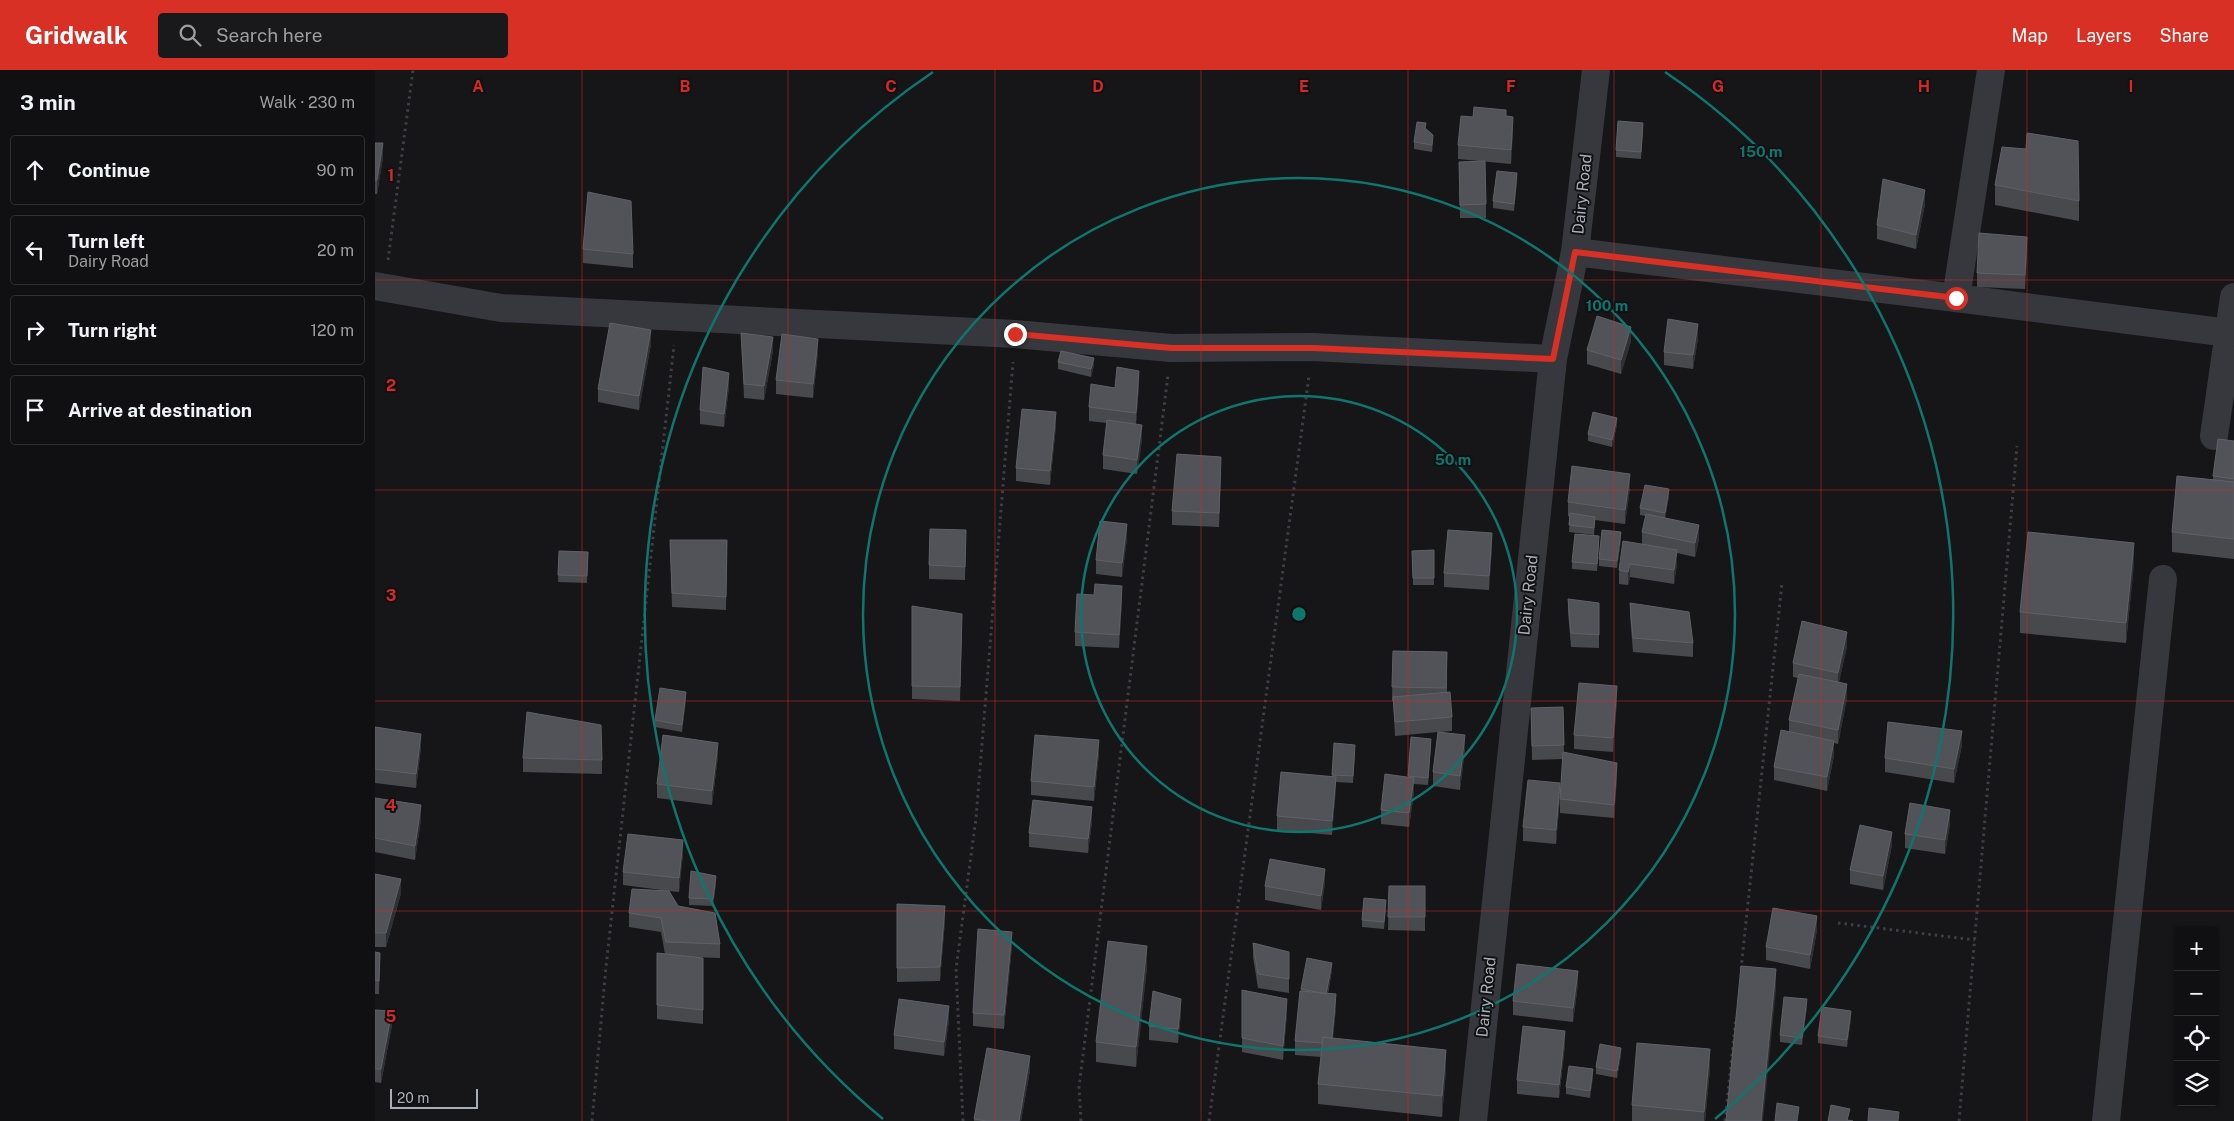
<!DOCTYPE html>
<meta charset="utf-8">
<style>
body{margin:0;font-family:"Public Sans",sans-serif;background:#19191b;color:#f1f3f6}
.controls{position:absolute;right:15px;bottom:15px;display:grid;overflow:hidden;border-radius:5px;box-shadow:0 1px 4px #0004}
.controls button{width:45px;height:45px;display:grid;place-items:center;padding:0;border:0;border-bottom:1px solid #303032;background:#101012;color:#f1f3f6;font:25px sans-serif}
.scale{position:absolute;left:15px;bottom:12px;width:88px;box-sizing:border-box;padding-left:5px;border:2px solid #a8adb8;border-top:0;font-size:14px;line-height:18px;white-space:nowrap;color:#a8adb8;-webkit-text-stroke:4px #111113;paint-order:stroke}
.stop{position:absolute;width:15px;height:15px;margin:-11px;border:4px solid #d93025;border-radius:50%;background:#fff}
.stop.end{background:#d93025;border-color:#fff;box-shadow:0 1px 5px #0008}
.list{margin:0;padding:0;list-style:none}
h2{display:flex;justify-content:space-between;align-items:center;height:65px;margin:0;padding:0 20px;font-size:21px}
h2 small{font-size:16px;font-weight:400;color:#9c9d9f}
.list li{display:grid;grid-template-columns:32px 1fr auto;gap:15px;align-items:center;box-sizing:border-box;height:70px;margin:0 10px 10px;padding:0 10px;border:1px solid #303032;border-radius:5px}
.list b{display:block;font-size:19px;white-space:nowrap}
.list p{margin:0;font-size:16px;white-space:nowrap;color:#9c9d9f}
.list em{font-size:16px;font-style:normal;color:#9c9d9f}
.icon{flex:none;width:28px;height:28px;fill:none;stroke:currentColor;stroke-width:2;stroke-linecap:round;stroke-linejoin:round}
.map{position:relative;flex:none;width:1859px;height:1051px;overflow:hidden}
header{display:flex;align-items:center;gap:30px;box-sizing:border-box;height:70px;padding:0 25px;background:#d93025;color:#fff}
header strong{font-size:24px}
nav{display:flex;gap:28px;margin-inline-start:auto;font-size:18px}
.search{width:350px;height:45px;background:#19191b;display:flex;align-items:center;gap:12px;box-sizing:border-box;padding:0 18px;border-radius:5px;color:#9c9d9f;font-size:19px}
main{display:flex}
aside{flex:1;background:#101012}
.map>svg:first-child{display:block}
.lines{fill:none;stroke-linecap:round;stroke-linejoin:round}
.path{stroke:#3d3f44;stroke-width:3;stroke-dasharray:2.5 4;stroke-linecap:butt}
.street{stroke:#37383d;stroke-width:28}
.wall{fill:#47494d}
.shaded-wall{fill:#2f3033}
.building{fill:#525359;stroke:#5f6168}
.route{stroke:#d93025;stroke-width:6}
.grid{fill:none;stroke:#d62828;stroke-width:1;stroke-opacity:0.55}
.ring{fill:none;stroke:#0f766e;stroke-width:2.5}
.labels{text-anchor:middle;dominant-baseline:central;stroke-width:4;stroke-linejoin:round;paint-order:stroke}
.street-label{font-size:16px;fill:#a8adb8;stroke:#111113}
.grid-label{font-size:16px;text-anchor:middle;font-weight:bold;fill:#d62828;stroke:#111113;stroke-width:4;stroke-linejoin:round;paint-order:stroke}
.centre{fill:#0f766e;stroke:#111113;stroke-width:2.5}
.ring-label{font-size:15px;text-anchor:middle;font-weight:bold;fill:#0f766e;stroke:#111113;stroke-width:4;stroke-linejoin:round;paint-order:stroke}
</style>
<header>
<strong>Gridwalk</strong>
<div class="search"><svg class="icon" aria-label="search" viewBox="0 0 24 24"><circle cx="10" cy="10" r="6"/><path d="M15 15l6 6"/></svg>Search here</div>
<nav><a>Map</a><a>Layers</a><a>Share</a></nav>
</header>
<main>
<aside>
<h2>3 min<small>Walk · 230 m</small></h2>
<ul class="list">
<li><svg class="icon" aria-label="ahead" viewBox="0 0 24 24"><path d="M12 20V5M6 11l6-6 6 6"/></svg><div><b>Continue</b></div><em>90 m</em></li>
<li><svg class="icon" aria-label="left" viewBox="0 0 24 24"><path d="M17 20v-9H6M10 6l-5 5 5 5"/></svg><div><b>Turn left</b><p>Dairy Road</p></div><em>20 m</em></li>
<li><svg class="icon" aria-label="right" viewBox="0 0 24 24"><path d="M7 20v-9h11M14 6l5 5-5 5"/></svg><div><b>Turn right</b></div><em>120 m</em></li>
<li><svg class="icon" aria-label="arrive" viewBox="0 0 24 24"><path d="M6 21V4h12l-3 4 3 4H6"/></svg><div><b>Arrive at destination</b></div></li>
</ul>
</aside>
<div class="map">
<svg width="1859" height="1051" viewBox="0 0 1859 1051">
<rect width="100%" height="100%" fill="#161618"/>
<g class="lines">
<path class="path" d="M13,190L38,0
M1463,853L1600,870
M1366,899L1407,513
M217,1051L231,897L299,275
M588,1051L581,899L601,748L638,292
M706,1051L704,1017L793,305
M834,1051L934,306
M1350,1051L1361,947
M1584,1051L1642,376"/>
<path class="street" d="M1200,182L1581,228L1854,263
M0,216L126,238L640,264L796,278L937,277L1178,289
M1581,228L1616,0
M1839,366L1859,227
M1098,1051L1178,289L1200,182L1221,0
M1731,1051L1788,509"/>
</g>
<path class="wall" d="M1131,46L1138,60L1136,94L1083,89V75L1098,47Z
M1051,59L1058,72L1057,82L1039,79V72Z
M1268,60L1266,89L1241,87V80Z
M0,73L8,87L2,124H0Z
M1084,106L1111,134V148H1085Z
M1142,110L1139,141L1118,138V131Z
M1620,115L1704,131V151L1620,135Z
M1550,134L1541,179L1502,169V155Z
M208,179L258,184V198L208,193Z
M1652,180L1650,219L1602,217V203Z
M366,263L398,281L389,330L369,328Z
M1323,268L1318,299L1289,295V282Z
M1256,271L1246,304L1212,294V280Z
M276,274L264,340L223,332V319Z
M443,283L438,328L401,324V310Z
M683,292L719,295L716,307L683,299Z
M764,315L761,354L767,369L762,404L728,399V385L732,353L714,351V337L740,318Z
M354,317L349,357L325,354V340Z
M1242,355L1237,377L1213,371V364Z
M681,356L675,415L641,411V398Z
M1859,371V489L1797,482V462L1838,409V406Z
M846,401L844,457L797,455V441Z
M1255,418L1250,454L1220,450L1219,465L1194,462L1195,447L1193,446V432Z
M1294,426L1290,448L1324,469L1320,487L1302,483V494L1299,514L1255,507L1253,515L1244,514V500L1267,474V462L1271,446L1265,445V438Z
M752,468L747,507L721,504V490Z
M1246,469L1242,498L1224,496V489Z
M295,470H352L351,540L297,537Z
M1224,473L1222,501L1197,499V492Z
M591,474L590,510L554,509V495Z
M1117,477L1114,520L1069,517V503Z
M1059,480V515H1038L1037,481Z
M184,481L213,482L212,513L183,512Z
M1759,493L1751,573L1645,563V542Z
M719,525L747,530L744,578L700,576V562Z
M1193,529L1224,565V578L1196,577L1193,543Z
M1255,533L1318,573V587L1258,582L1255,546Z
M537,536L587,558L585,631L537,629Z
M1472,576L1464,612L1472,628L1463,674L1459,673V685L1452,721L1399,710V697L1414,662V650L1423,608L1418,607V593Z
M1018,581L1072,582V622L1077,647V661L1064,662L1090,679L1085,720L1058,716V702L1063,662L1020,666L1018,631H1017Z
M311,629L307,662L280,657V650Z
M1242,630L1238,682L1199,679V665Z
M1188,637L1189,682L1242,707L1239,748L1185,743V729L1188,689L1157,690L1156,638Z
M0,657L46,678L41,718L0,713Z
M1036,667L1056,676L1053,715L1039,714V722L1034,757L1006,754V740L1033,707Z
M959,673L980,682L978,713L961,712L957,765L902,760V746L957,707Z
M1587,675L1579,713L1510,702V688Z
M724,684L719,731L656,725V711Z
M343,686L337,735L282,728V714Z
M148,688L227,690V704L148,702Z
M1185,727L1181,774L1148,771V757Z
M0,728L46,749L40,790L0,782Z
M717,751L713,783L654,777V763Z
M1575,754L1570,784L1530,778V764Z
M1517,775L1508,820L1475,814V800Z
M308,784L304,822L294,821L303,836L345,874V888L318,887L328,888V954L282,949V883L290,884L286,862L254,857V843L294,821L248,815V802Z
M0,804L26,823L11,877H0Z
M950,812L946,840L890,830V816Z
M341,813L338,836L314,835V828Z
M1014,816H1050V861L1013,860Z
M522,834L570,850L565,911L522,912Z
M1011,837L1009,859L987,857V850Z
M1442,860L1435,899L1391,890V877Z
M878,873L914,882V923L883,918L878,887Z
M637,876L629,959L598,956V943Z
M0,882L5,883L4,924H0Z
M772,897L761,997L721,992V972Z
M957,900L953,924L961,938L958,968L1071,1000L1067,1047L943,1034V1014L946,987L920,985V971L926,919Z
M1203,914L1198,952L1138,945V931Z
M867,920L912,943L908,990L867,982Z
M1432,936L1427,975L1405,972V965Z
M0,940L17,955L6,1013L0,1012Z
M806,943L803,973L774,970V956Z
M1476,948L1472,977L1443,973V966Z
M574,950L569,986L519,979V965Z
M1190,975L1184,1028L1142,1024V1010Z
M1246,985L1242,1008L1221,1004V997Z
M1335,999L1330,1051H1257V1035Z
M655,1000L646,1051H599V1049Z
M1218,1006L1215,1028L1191,1024V1017Z"/>
<path class="shaded-wall" d="M1138,47V60L1136,94V80Z
M1058,65V72L1057,82V75Z
M8,73V87L2,124V110Z
M1142,103V110L1139,141V134Z
M1550,120V134L1541,179V165Z
M1652,167V180L1650,219V205Z
M1323,254V268L1318,299V285Z
M1256,257V271L1246,304V290Z
M276,260V274L264,340V326Z
M398,267V281L389,330V316Z
M443,269V283L438,328V314Z
M719,288V295L716,307V299Z
M764,301V315L761,356V343Z
M354,303V317L349,357V344Z
M681,342V356L675,415V401Z
M1242,348V355L1237,377V370Z
M767,355V369L762,404V390Z
M846,387V401L844,457V443Z
M1255,404V418L1250,454V440Z
M1294,419V426L1290,450V443Z
M752,454V468L747,507V493Z
M1324,455V469L1320,487V473Z
M1246,462V469L1242,498V491Z
M1117,463V477L1114,520V506Z
M1759,473V493L1751,573V553Z
M1302,480V494L1299,514V500Z
M1255,494V507L1253,515V502Z
M747,516V530L744,578V565Z
M1472,562V576L1463,617V603Z
M1472,614V628L1463,674V660Z
M1242,616V630L1238,682V668Z
M311,622V629L307,662V655Z
M1587,661V675L1579,713V699Z
M46,664V678L41,718V704Z
M1090,665V679L1085,720V706Z
M724,670V684L719,731V717Z
M1459,671V685L1452,721V707Z
M343,673V686L337,735V721Z
M1242,693V707L1239,748V735Z
M961,707V721L957,765V751Z
M1039,708V722L1034,757V743Z
M1185,713V727L1181,774V760Z
M46,735V749L40,790V776Z
M717,737V751L713,783V769Z
M1575,740V754L1570,784V770Z
M1517,762V775L1508,820V806Z
M308,770V784L304,822V808Z
M950,799V812L946,840V826Z
M341,806V813L338,836V829Z
M26,809V823L11,877V863Z
M570,836V850L565,911V897Z
M1442,846V860L1435,899V885Z
M637,862V876L629,959V945Z
M772,876V897L761,997V977Z
M957,893V900L951,931V924Z
M1401,899V920L1388,1051H1386Z
M1203,901V914L1198,952V938Z
M961,924V938L956,988V974Z
M806,929V943L803,973V959Z
M912,929V943L908,990V976Z
M1432,929V936L1427,975V968Z
M574,936V950L569,986V972Z
M17,941V955L6,1013V999Z
M1476,941V948L1472,977V970Z
M1190,961V975L1184,1028V1015Z
M1246,978V985L1242,1008V1001Z
M1335,979V999L1330,1051H1329V1042Z
M1071,980V1000L1067,1047V1026Z
M655,986V1000L646,1051H644Z
M1218,999V1006L1215,1028V1021Z"/>
<path class="building" d="M1099,37L1131,40V46L1138,47L1136,80L1083,75L1086,46L1098,47Z
M1243,51L1268,53L1266,82L1241,80Z
M1042,52L1051,53L1050,58L1058,65L1057,75L1039,72Z
M1652,63L1703,71L1704,131L1620,115L1627,77L1651,79Z
M0,73H8L2,110H0Z
M1110,91L1111,134L1085,135L1084,92Z
M1122,101L1142,103L1139,134L1118,131Z
M1508,109L1550,120L1541,165L1502,155Z
M213,122L256,131L258,184L208,179Z
M1604,163L1652,167L1650,205L1602,203Z
M1222,246L1256,257L1246,290L1212,280Z
M1293,249L1323,254L1318,285L1289,282Z
M235,253L276,260L264,326L223,319Z
M366,263L398,267L389,316L369,314Z
M407,264L443,269L438,314L401,310Z
M686,281L719,288L716,299L683,292Z
M328,297L354,303L349,344L325,340Z
M742,297L764,301L761,343L714,337L716,314L740,318Z
M647,339L681,342L675,401L641,398Z
M1218,342L1242,348L1237,370L1213,364Z
M732,350L767,355L762,390L728,385Z
M1843,369L1859,371V409L1838,406Z
M802,384L846,387L844,443L797,441Z
M1197,396L1255,404L1250,440L1193,432Z
M1802,406L1859,412V469L1797,462Z
M1270,415L1294,419L1290,443L1265,438Z
M1195,443L1220,447L1219,458L1194,455Z
M1271,444L1324,455L1320,473L1267,462Z
M725,451L752,454L747,493L721,490Z
M555,459L591,460L590,497L554,495Z
M1073,460L1117,463L1114,506L1069,503Z
M1227,460L1246,462L1242,491L1224,489Z
M1653,462L1759,473L1751,553L1645,542Z
M1200,464L1224,466L1222,494L1197,492Z
M295,470H352L351,527L297,523Z
M1248,471L1302,480L1299,500L1255,494L1253,502L1244,500Z
M1059,480V508H1038L1037,481Z
M184,481L213,482L212,506L183,505Z
M720,514L747,516L744,565L700,562L702,524L719,525Z
M1193,529L1224,533V565L1196,563Z
M1255,533L1314,542L1318,573L1258,568Z
M537,536L587,544L585,617L537,616Z
M1427,551L1472,562L1463,603L1418,593Z
M1018,581L1072,582L1071,618L1017,617Z
M1424,604L1472,614L1463,660L1414,650Z
M1204,613L1242,616L1238,668L1199,665Z
M285,618L311,622L307,655L280,650Z
M1075,622L1077,647L1020,652L1018,627Z
M1188,637L1189,675L1157,676L1156,638Z
M152,642L226,655L227,690L148,688Z
M1513,652L1587,661L1579,699L1510,688Z
M0,657L46,664L41,704L0,699Z
M1406,660L1459,671L1452,707L1399,697Z
M1063,662L1090,665L1085,706L1058,702Z
M288,665L343,673L337,721L282,714Z
M660,665L724,670L719,717L656,711Z
M1036,667L1056,669L1053,708L1033,706Z
M959,673L980,675L978,706L957,705Z
M1188,682L1242,693L1239,735L1185,729Z
M906,702L961,707L957,751L902,746Z
M1010,704L1039,708L1034,743L1006,740Z
M1153,710L1185,713L1181,760L1148,757Z
M0,728L46,735L40,776L0,768Z
M658,730L717,737L713,769L654,763Z
M1535,733L1575,740L1570,770L1530,764Z
M1485,755L1517,762L1508,806L1475,800Z
M253,764L308,770L304,808L248,802Z
M895,789L950,799L946,826L890,816Z
M316,801L341,806L338,829L314,828Z
M0,804L26,809L11,863H0Z
M1014,816H1050V847H1013Z
M257,819L294,821L303,836L340,843L345,874L291,872L286,848L254,843Z
M989,828L1011,830L1009,852L987,850Z
M522,834L570,836L565,897L522,898Z
M1398,838L1442,846L1435,885L1391,877Z
M603,859L637,862L629,945L598,943Z
M733,871L772,876L761,977L721,972Z
M878,873L914,882V909L883,904Z
M0,882L5,883L4,911L0,910Z
M282,883L328,888V940L282,935Z
M932,888L957,893L951,924L926,919Z
M1142,894L1203,901L1198,938L1138,931Z
M1366,896L1401,899L1386,1051H1351Z
M867,920L912,929L908,976L867,968Z
M778,921L806,929L803,959L774,956Z
M925,921L961,924L957,968L948,967L947,973L920,971Z
M1409,927L1432,929L1427,968L1405,965Z
M524,929L574,936L569,972L519,965Z
M1447,937L1476,941L1472,970L1443,966Z
M0,940L17,941L6,999H0Z
M1148,956L1190,961L1184,1015L1142,1010Z
M948,967L1071,980L1067,1026L943,1014Z
M1262,973L1335,979L1329,1042L1257,1035Z
M1225,974L1246,978L1242,1001L1221,997Z
M612,978L655,986L644,1051H611L599,1049Z
M1194,996L1218,999L1215,1021L1191,1017Z
M1402,1033L1424,1037L1422,1051H1400Z
M1456,1035L1475,1039L1472,1050L1478,1051H1453Z
M1494,1038L1524,1042L1523,1051H1493Z"/>
<g class="lines">
<path class="route" d="M640,264L796,278H938L1178,289L1200,182L1581,228"/>
</g>
<path class="grid" d="M207,0V1051M413,0V1051M620,0V1051M826,0V1051M1033,0V1051M1239,0V1051M1446,0V1051M1652,0V1051M0,210H1859M0,420H1859M0,631H1859M0,841H1859"/>
<g class="ring">
<circle cx="924" cy="544" r="218"/>
<circle cx="924" cy="544" r="436"/>
<path d="M508 1049A654 654 0 0 1 558 2M1290 2A654 654 0 0 1 1340 1049"/>
</g>
<g class="labels">
<g class="street-label">
<text transform="translate(1207 124) rotate(-84)">Dairy Road</text>
<text transform="translate(1153 525) rotate(-84)">Dairy Road</text>
<text transform="translate(1111 927) rotate(-84)">Dairy Road</text>
</g>
</g>
<g class="grid-label">
<text x="103" y="22">A</text>
<text x="310" y="22">B</text>
<text x="516" y="22">C</text>
<text x="723" y="22">D</text>
<text x="929" y="22">E</text>
<text x="1136" y="22">F</text>
<text x="1343" y="22">G</text>
<text x="1549" y="22">H</text>
<text x="1756" y="22">I</text>
<text x="16" y="111">1</text>
<text x="16" y="321">2</text>
<text x="16" y="531">3</text>
<text x="16" y="741">4</text>
<text x="16" y="952">5</text>
</g>
<circle cx="924" cy="544" r="8" class="centre"/>
<g class="ring-label">
<text x="1386" y="87">150 m</text>
<text x="1232" y="241">100 m</text>
<text x="1078" y="395">50 m</text>
</g>
</svg>
<div class="controls">
<button>+</button>
<button>−</button>
<button><svg class="icon" aria-label="locate" viewBox="0 0 24 24"><circle cx="12" cy="12" r="6"/><path d="M12 2v4M12 18v4M2 12h4M18 12h4"/></svg></button>
<button><svg class="icon" aria-label="layers" viewBox="0 0 24 24"><path d="M12 4l9 5-9 5-9-5zM3 14l9 5 9-5"/></svg></button>
</div>
<div class="scale">20 m</div>
<div class="stop" style="left:1581px;top:228px"></div>
<div class="stop end" style="left:640px;top:264px"></div>
</div>
</main>
